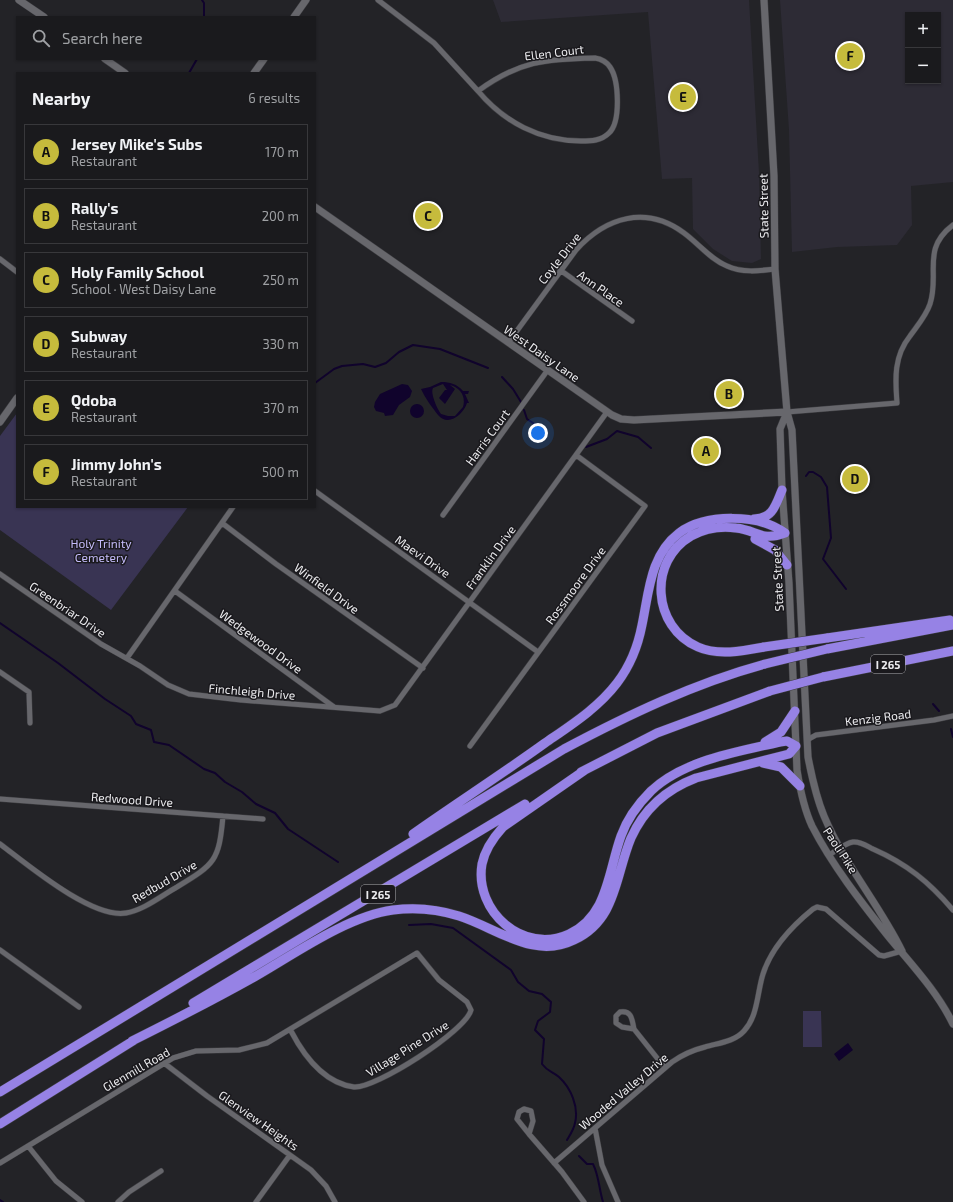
<!DOCTYPE html>
<meta charset="utf-8">
<style>
body{margin:0;font-family:"Exo 2",sans-serif;background:#232326;color:#f1f3f6}
.controls{position:absolute;right:12px;top:12px;display:grid;overflow:hidden;border-radius:0px;box-shadow:0 1px 3px #0004}
.controls button{width:36px;height:36px;display:grid;place-items:center;padding:0;border:0;border-bottom:1px solid #38383b;background:#1a1a1d;color:#f1f3f6;font:20px sans-serif}
.you{position:absolute;left:538px;top:433px;width:14px;height:14px;margin:-10px;border:3px solid #fff;border-radius:50%;background:#1a73e8;box-shadow:0 0 0 6px #1a73e833}
.badge{display:grid;place-items:center;width:26px;height:26px;border-radius:50%;background:#c6bb3c;color:#111;font-size:13px;font-weight:700}
.pin{position:absolute;translate:-50% -50%;border:2px solid #fff;box-shadow:0 1px 4px #0006}
.list{margin:0;padding:0;list-style:none}
h2{display:flex;justify-content:space-between;align-items:center;height:52px;margin:0;padding:0 16px;font-size:17px}
h2 small{font-size:13px;font-weight:400;color:#9fa1a4}
.list li{display:grid;grid-template-columns:26px 1fr auto;gap:12px;align-items:center;box-sizing:border-box;height:56px;margin:0 8px 8px;padding:0 8px;border:1px solid #38383b;border-radius:0px}
.list b{display:block;font-size:15px;white-space:nowrap}
.list p{margin:0;font-size:13px;white-space:nowrap;color:#9fa1a4}
.list em{font-size:13px;font-style:normal;color:#9fa1a4}
.icon{flex:none;width:22px;height:22px;fill:none;stroke:currentColor;stroke-width:2;stroke-linecap:round;stroke-linejoin:round}
.map{position:relative;flex:none;width:953px;height:1202px;overflow:hidden}
.search{position:absolute;background:#1a1a1d;box-shadow:0 1px 3px #0004;left:16px;top:16px;width:300px;height:44px;display:flex;align-items:center;gap:10px;box-sizing:border-box;padding:0 14px;border-radius:0px;color:#9fa1a4;font-size:15px}
.panel{position:absolute;background:#1a1a1d;box-shadow:0 1px 3px #0004;left:16px;top:72px;width:300px;height:436px;border-radius:0px}
.map>svg:first-child{display:block}
.built{fill:#2d2b35;fill-rule:evenodd}
.green{fill:#393453}
.water{fill:#10032c;fill-rule:evenodd}
.lines{fill:none;stroke-linecap:round;stroke-linejoin:round}
.stream{stroke:#10032c;stroke-width:2}
.street-casing{stroke:#3d3d41;stroke-width:6}
.secondary-casing{stroke:#3d3d41;stroke-width:8}
.highway-casing{stroke:#3d3d41;stroke-width:10}
.street{stroke:#67676c;stroke-width:5}
.secondary{stroke:#67676c;stroke-width:7}
.highway{stroke:#9682e5;stroke-width:9}
.highway-bridge-casing{stroke:#3d3d41;stroke-width:10;stroke-linecap:butt}
.highway-bridge{stroke:#9682e5;stroke-width:9}
.labels{text-anchor:middle;dominant-baseline:central;stroke-width:3;stroke-linejoin:round;paint-order:stroke}
.shield{fill:#1a191d;stroke:#acacaf;stroke-width:1}
.shield-label{font-size:11px;font-weight:bold;fill:#ebebee}
.street-label{font-size:12px;fill:#ebebee;stroke:#1a191d}
.park-label{font-size:12px;fill:#c5bcfb;stroke:#1a191d}
</style>
<div class="map">
<svg width="953" height="1202" viewBox="0 0 953 1202">
<rect width="100%" height="100%" fill="#232327"/>
<path class="built" d="M493,0H749L759,173L761,259L752,263L732,261L713,249L693,229L692,178L662,179L648,12L501,22Z
M780,0H953V182L911,186L912,225L897,245L837,247L792,252L789,130ZM908,15H938V81H908Z"/>
<path class="green" d="M17,413V507H188L111,610L0,530V436Z
M803,1011H821L822,1047H803Z"/>
<path class="water" d="M441,382C450,382 457,384 463,391H469L468,394H465L469,403H467C463,415 448,427 438,415C432,407 425,398 421,389L430,387ZM443,384L447,390H445L439,398L445,404L455,389L450,385C461,388 466,397 463,407L455,416H448L441,414C437,409 430,393 433,388Z
M402,384L408,385L412,391L410,397L399,405L393,415L385,416L384,413L376,411L374,407L375,402L380,394Z
M410 411a7 7 0 1 1 14 0a7 7 0 1 1-14 0Z
M848,1043L853,1050L839,1061L834,1054Z"/>
<g class="lines">
<path class="stream" d="M202,0L204,3V17
M189,73L197,59
M502,377L513,389L521,402
M315,383L334,369L342,366L363,364L375,367L386,363L399,352L413,345L440,349L488,368
M524,410L527,419L542,429
M586,447L607,439L617,431L638,437L651,448
M806,476L809,472H813L821,477L827,487L831,538L823,559L846,589
M0,623L58,663L105,699L131,716L136,724L151,730L154,742L169,745L204,769L215,773L225,782L242,792L256,804L275,813L288,829L338,862
M933,704L939,711
M951,729L953,737
M409,925L431,924L453,928L511,970L518,982L529,991L542,994L551,1002L550,1012L538,1021L535,1030L544,1039L542,1064C548,1072 552,1071 559,1077C571,1088 579,1107 575,1123C574,1129 570,1135 567,1140
M579,1156L587,1164H593C599,1176 599,1189 603,1202
M0,1200L3,1202"/>
<defs>
<path id="street" d="M378,0L434,43L478,91
M595,58C601,59 606,61 610,67C619,80 621,122 609,133C601,141 591,141 581,141C540,141 504,122 478,91C519,61 545,59 595,58Z
M0,259L17,272
M560,270L632,321
M508,343L576,250C606,217 646,205 684,233C699,244 710,259 727,266C742,273 759,271 775,269
M787,412L897,403C895,378 894,356 910,336C917,326 926,316 930,304C940,274 921,249 953,225
M315,491L538,652
M443,515L547,371
M222,523L276,564L423,668
M0,574L101,644L140,666L168,685L189,694L241,700L380,711L395,705L403,694L607,412
M175,591L334,707
M127,658L233,507
M0,672L29,692L30,723
M807,740L816,735L934,720L953,716
M470,746L645,506L576,455
M0,799L263,819
M0,844C28,865 92,919 126,913C144,910 161,896 177,887C215,864 219,861 223,816
M829,855C836,851 845,843 853,842C860,841 867,846 873,849C907,864 929,882 953,910
M0,950L79,1007
M620,1012C632,1010 632,1020 634,1029L622,1027L616,1023V1016Z
M634,1029L665,1068
M164,1063L207,1096L311,1170L326,1186L335,1202
M524,1109L531,1111L533,1121L529,1134L517,1119L519,1112Z
M595,1128L602,1165L618,1202
M529,1134L562,1172L584,1202
M28,1146L56,1181L82,1202
M0,1163L173,1058L196,1051L239,1050L267,1043L417,953L439,980L467,1002L471,1010C466,1031 375,1089 354,1087C324,1083 304,1056 291,1031
M554,1163L672,1062C682,1055 693,1050 705,1047C718,1043 734,1042 744,1031C758,1016 757,993 763,974C771,949 792,926 813,909L817,907L826,909L879,955L884,956L902,951
M118,1202L129,1192L161,1171
M256,1202L290,1155"/>
<path id="secondary" d="M19,0L44,17
M764,0L774,176L775,269L787,412L792,430L808,757C812,778 816,797 824,816C844,864 879,904 902,951
M294,17L306,0
M105,59L125,73
M254,73L264,59
M315,207L612,415L621,419L634,420L787,412
M787,412L780,429L782,490L789,583L797,770C800,789 804,809 812,826C832,865 861,902 888,936C911,964 937,991 953,1024
M0,422L17,398"/>
<path id="highway" d="M754,519C773,519 776,504 782,490
M755,539L775,550L787,565
M827,638L950,620
M764,647C743,651 718,656 698,647C652,627 648,561 691,536C704,529 721,526 736,528C757,530 761,542 785,533
M827,649L953,625
M823,677L953,651
M765,742L781,732L795,711
M763,763L781,767L800,786
M581,772L657,733L770,691
M413,834C457,803 502,774 545,743C571,725 598,708 617,683C630,666 638,646 642,625C649,592 650,555 679,533C706,513 759,514 785,533
M193,1003L525,804
M132,1041C174,1020 215,999 256,976C296,953 348,916 393,910C416,907 437,909 459,916C497,928 533,960 574,940C617,920 615,876 631,838C644,809 667,789 696,778L789,754L796,746L787,741L780,742C737,752 684,760 651,791C638,804 627,819 621,836C608,872 608,916 569,934C523,955 474,911 482,864C485,849 493,838 503,827L585,770
M0,1092L564,749C628,715 695,683 765,664
M0,1124L136,1039"/>
</defs>
<use href="#street" class="street-casing"/>
<use href="#secondary" class="secondary-casing"/>
<use href="#highway" class="highway-casing"/>
<use href="#street" class="street"/>
<use href="#secondary" class="secondary"/>
<use href="#highway" class="highway"/>
<defs>
<path id="highway-bridge" d="M764,647L827,638
M765,664L827,649
M770,691L823,677"/>
</defs>
<use href="#highway-bridge" class="highway-bridge-casing"/>
<use href="#highway-bridge" class="highway-bridge"/>
</g>
<g class="labels">
<g class="shield">
<rect x="871" y="655" width="34" height="18" rx="3"/>
<rect x="361" y="885" width="34" height="18" rx="3"/>
</g>
<g class="shield-label">
<text x="888" y="664">I 265</text>
<text x="378" y="894">I 265</text>
</g>
<g class="street-label">
<text transform="translate(554 52) rotate(-7)">Ellen Court</text>
<text transform="translate(763 206) rotate(-91)">State Street</text>
<text transform="translate(559 258) rotate(-52)">Coyle Drive</text>
<text transform="translate(601 288) rotate(35)">Ann Place</text>
<text transform="translate(542 353) rotate(35)">West Daisy Lane</text>
<text transform="translate(487 437) rotate(-54)">Harris Court</text>
<text transform="translate(423 556) rotate(35)">Maevi Drive</text>
<text transform="translate(490 557) rotate(-54)">Franklin Drive</text>
<text transform="translate(777 579) rotate(-93)">State Street</text>
<text transform="translate(575 585) rotate(-54)">Rossmoore Drive</text>
<text transform="translate(327 588) rotate(36)">Winfield Drive</text>
<text transform="translate(68 609) rotate(34)">Greenbriar Drive</text>
<text transform="translate(261 641) rotate(36)">Wedgewood Drive</text>
<text transform="translate(252 691) rotate(5)">Finchleigh Drive</text>
<text transform="translate(878 717) rotate(-7)">Kenzig Road</text>
<text transform="translate(132 799) rotate(4)">Redwood Drive</text>
<text transform="translate(841 850) rotate(57)">Paoli Pike</text>
<text transform="translate(164 881) rotate(-30)">Redbud Drive</text>
<text transform="translate(407 1048) rotate(-32)">Village Pine Drive</text>
<text transform="translate(136 1069) rotate(-30)">Glenmill Road</text>
<text transform="translate(623 1091) rotate(-40)">Wooded Valley Drive</text>
<text transform="translate(259 1120) rotate(35)">Glenview Heights</text>
</g>
<g class="park-label">
<text x="101" y="543">Holy Trinity<tspan x="101" dy="14">Cemetery</tspan></text>
</g>
</g>
</svg>
<div class="controls">
<button>+</button>
<button>−</button>
</div>
<div class="you"></div>
<div class="pin badge" style="left:706px;top:451px">A</div>
<div class="pin badge" style="left:729px;top:394px">B</div>
<div class="pin badge" style="left:428px;top:216px">C</div>
<div class="pin badge" style="left:855px;top:479px">D</div>
<div class="pin badge" style="left:683px;top:97px">E</div>
<div class="pin badge" style="left:850px;top:56px">F</div>
<div class="search"><svg class="icon" aria-label="search" viewBox="0 0 24 24"><circle cx="10" cy="10" r="6"/><path d="M15 15l6 6"/></svg>Search here</div>
<section class="panel">
<h2>Nearby<small>6 results</small></h2>
<ul class="list">
<li><span class="badge">A</span><div><b>Jersey Mike's Subs</b><p>Restaurant</p></div><em>170 m</em></li>
<li><span class="badge">B</span><div><b>Rally's</b><p>Restaurant</p></div><em>200 m</em></li>
<li><span class="badge">C</span><div><b>Holy Family School</b><p>School · West Daisy Lane</p></div><em>250 m</em></li>
<li><span class="badge">D</span><div><b>Subway</b><p>Restaurant</p></div><em>330 m</em></li>
<li><span class="badge">E</span><div><b>Qdoba</b><p>Restaurant</p></div><em>370 m</em></li>
<li><span class="badge">F</span><div><b>Jimmy John's</b><p>Restaurant</p></div><em>500 m</em></li>
</ul>
</section>
</div>
